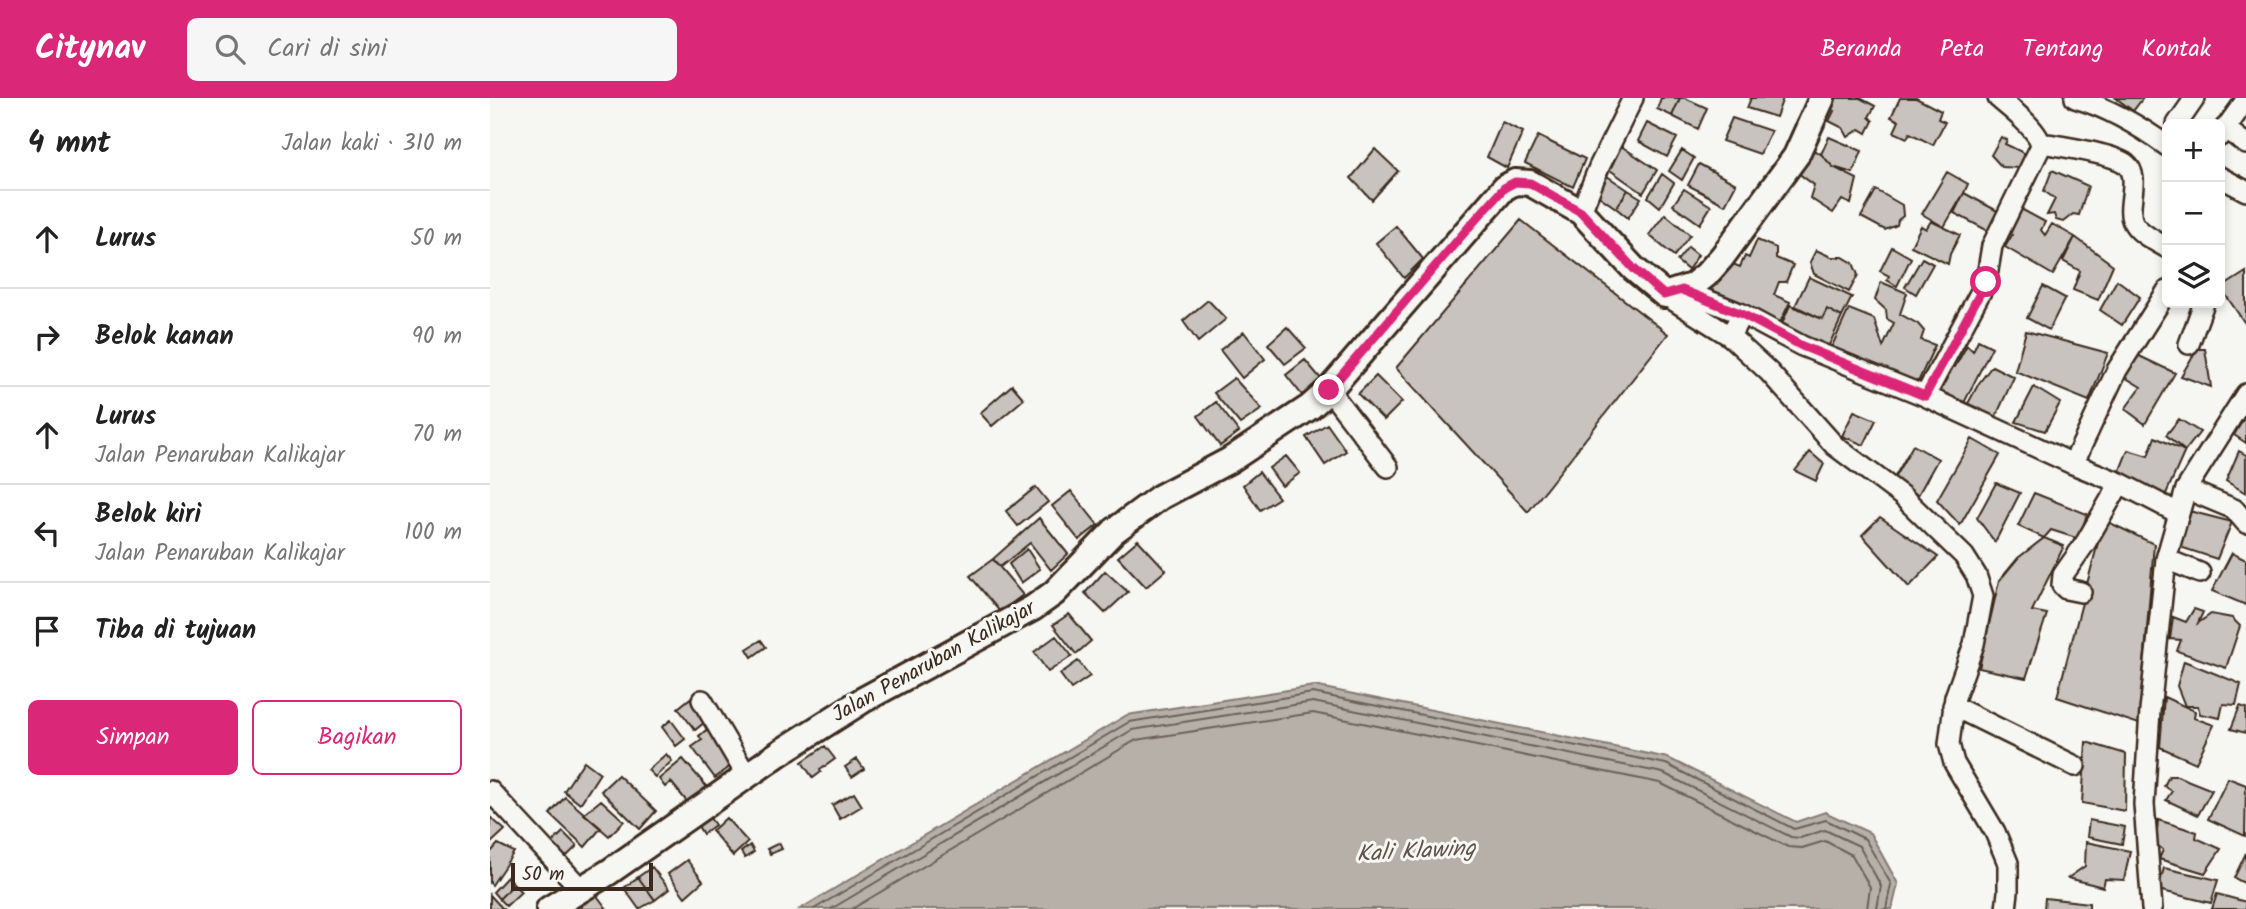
<!DOCTYPE html>
<html lang="id">
<meta charset="utf-8">
<style>
body{margin:0;font-family:Kalam,sans-serif;background:#f6f6f6;color:#222}
.controls{position:absolute;right:21px;top:21px;display:grid;overflow:hidden;border-radius:10px;box-shadow:0 4px 10px #0003}
.controls button{width:63px;height:63px;display:grid;place-items:center;padding:0;border:0;border-bottom:2px solid #e0e0e0;background:#fff;color:#222;font:35px sans-serif}
.scale{position:absolute;left:21px;bottom:18px;width:142px;box-sizing:border-box;padding-left:7px;border:4px solid #3b2a1e;border-top:0;font-size:19px;line-height:24px;white-space:nowrap;color:#3b2a1e;-webkit-text-stroke:5px #f6f6f2;paint-order:stroke}
.stop{position:absolute;width:21px;height:21px;margin:-16px;border:5px solid #db2777;border-radius:50%;background:#fff}
.stop.end{background:#db2777;border-color:#fff;box-shadow:0 2px 7px #0008}
.list{margin:0;padding:0;list-style:none}
h2{display:flex;justify-content:space-between;align-items:center;height:91px;margin:0;padding:0 28px;font-size:30px}
h2 small{font-size:23px;font-weight:400;color:#767676}
.list li{display:grid;grid-template-columns:46px 1fr auto;gap:21px;align-items:center;box-sizing:border-box;height:98px;padding:0 28px;border-top:2px solid #e0e0e0}
.list b{display:block;font-size:26px;white-space:nowrap}
.list p{margin:0;font-size:23px;white-space:nowrap;color:#767676}
.list em{font-size:23px;font-style:normal;color:#767676}
.actions{display:flex;gap:14px;padding:21px 28px}
.actions a{flex:1;padding:16px 0;border:2px solid #db2777;border-radius:10px;text-align:center;font-size:24px;color:#db2777}
.actions .main{background:#db2777;color:#fff}
.icon{flex:none;width:38px;height:38px;fill:none;stroke:currentColor;stroke-width:2;stroke-linecap:round;stroke-linejoin:round}
.map{position:relative;flex:none;width:1756px;height:811px;overflow:hidden}
header{display:flex;align-items:center;gap:42px;box-sizing:border-box;height:98px;padding:0 35px;background:#db2777;color:#fff}
header strong{font-size:33px}
nav{display:flex;gap:38px;margin-inline-start:auto;font-size:24px}
.search{width:490px;height:63px;background:#f6f6f6;display:flex;align-items:center;gap:18px;box-sizing:border-box;padding:0 24px;border-radius:10px;color:#767676;font-size:26px}
main{display:flex}
aside{flex:1;background:#fff}
.map>svg:first-child{display:block}
.water{fill:#b6b0a9;stroke:#857a71;stroke-width:2}
.lines{fill:none;stroke-linecap:round;stroke-linejoin:round}
.shore{stroke:#6c6056;stroke-width:2}
.building{fill:#c8c3be;stroke:#3b2a1e;stroke-width:2}
.minor-casing{stroke:#3b2a1e;stroke-width:24}
.tertiary-casing{stroke:#3b2a1e;stroke-width:30}
.minor{stroke:#f6f6f2;stroke-width:19}
.tertiary{stroke:#f6f6f2;stroke-width:24}
.route{stroke:#db2777;stroke-width:9}
.labels{text-anchor:middle;dominant-baseline:central;stroke-width:6;stroke-linejoin:round;paint-order:stroke}
.street-label{font-size:21px;fill:#3b2a1e;stroke:#f6f6f2}
.water-label{font-size:23px;font-style:italic;fill:#605248;stroke:#f6f6f2}
</style>
<header>
<strong>Citynav</strong>
<div class="search"><svg class="icon" aria-label="search" viewBox="0 0 24 24"><circle cx="10" cy="10" r="6"/><path d="M15 15l6 6"/></svg>Cari di sini</div>
<nav><a>Beranda</a><a>Peta</a><a>Tentang</a><a>Kontak</a></nav>
</header>
<main>
<aside>
<h2>4 mnt<small>Jalan kaki · 310 m</small></h2>
<ul class="list">
<li><svg class="icon" aria-label="ahead" viewBox="0 0 24 24"><path d="M12 20V5M6 11l6-6 6 6"/></svg><div><b>Lurus</b></div><em>50 m</em></li>
<li><svg class="icon" aria-label="right" viewBox="0 0 24 24"><path d="M7 20v-9h11M14 6l5 5-5 5"/></svg><div><b>Belok kanan</b></div><em>90 m</em></li>
<li><svg class="icon" aria-label="ahead" viewBox="0 0 24 24"><path d="M12 20V5M6 11l6-6 6 6"/></svg><div><b>Lurus</b><p>Jalan Penaruban Kalikajar</p></div><em>70 m</em></li>
<li><svg class="icon" aria-label="left" viewBox="0 0 24 24"><path d="M17 20v-9H6M10 6l-5 5 5 5"/></svg><div><b>Belok kiri</b><p>Jalan Penaruban Kalikajar</p></div><em>100 m</em></li>
<li><svg class="icon" aria-label="arrive" viewBox="0 0 24 24"><path d="M6 21V4h12l-3 4 3 4H6"/></svg><div><b>Tiba di tujuan</b></div></li>
</ul>
<div class="actions"><a class="main">Simpan</a><a>Bagikan</a></div>
</aside>
<div class="map">
<svg width="1756" height="811" viewBox="0 0 1756 811">
<rect width="100%" height="100%" fill="#f6f6f2"/>
<filter id="ink" filterUnits="userSpaceOnUse"><feTurbulence type="fractalNoise" baseFrequency=".0143" numOctaves="2"/><feDisplacementMap in="SourceGraphic" scale="14" xChannelSelector="R" yChannelSelector="G"/><feConvolveMatrix kernelMatrix="1 2 1 2 8 2 1 2 1" color-interpolation-filters="sRGB"/></filter>
<g filter="url(#ink)">
<path class="water" d="M824,588L1178,660L1306,724L1335,714L1380,735L1408,786L1402,811H310L637,617Z"/>
<g class="lines">
<path class="shore" d="M324,811L639,624L823,595L1176,666L1304,731L1336,722L1375,741L1401,786L1396,811
M341,811L642,632L823,604L1173,675L1301,739L1310,740L1335,732L1369,748L1391,788L1387,811
M362,811L646,642L823,615L1170,685L1298,749L1312,750L1335,743L1362,757L1380,789L1377,811"/>
</g>
<path class="building" d="M1171,0H1190L1182,18L1167,11Z
M1190,0H1195L1217,10L1208,31L1182,18Z
M1261,0H1293L1286,19L1257,10Z
M1341,0H1370L1385,8L1379,19L1383,23L1377,35L1370,31L1358,39L1353,30L1339,23L1344,13L1336,10Z
M1410,0H1426L1451,13L1448,21L1455,24L1443,47L1420,35L1417,40L1404,34L1409,23L1401,19Z
M1626,0H1653L1643,13Z
M1242,20L1281,33L1270,56L1232,43Z
M1012,24L1033,34L1017,70L997,59Z
M1157,25L1187,40L1177,59L1148,43Z
M1048,38L1095,61L1083,89L1035,65Z
M1339,39L1372,53L1363,75L1343,69L1331,56Z
M1511,39L1517,42L1515,46L1536,56L1529,70L1512,69L1501,57Z
M1131,48L1167,72L1153,95L1117,70Z
M885,51L908,73L882,102L861,80Z
M1321,51L1331,56L1343,69L1367,81L1361,106L1352,102L1343,115L1320,100L1324,87L1304,72Z
M1192,52L1204,60L1192,82L1179,73Z
M1209,66L1246,86L1235,107L1198,87Z
M1562,72L1598,88L1589,117L1583,116L1573,124L1566,122L1564,116L1557,117L1565,101L1554,93Z
M1457,74L1478,86L1474,95L1454,129L1432,116Z
M1114,76L1138,92L1126,110L1103,94Z
M1172,76L1184,85L1170,109L1158,99Z
M1194,91L1221,108L1210,126L1183,107Z
M1138,92L1151,100L1138,120L1126,110Z
M1386,92L1412,107L1413,118L1408,122L1407,127L1395,132L1371,119Z
M1474,95L1513,116L1502,135L1464,115Z
M1531,111L1555,124L1551,132L1555,137L1562,126L1585,139L1563,177L1515,149L1522,137L1519,132Z
M1175,116L1200,137L1184,158L1159,137Z
M1031,122L1178,236L1038,414L906,270Z
M1441,123L1470,137L1460,156L1458,166L1421,148L1431,128L1436,131Z
M906,128L933,161L914,180L886,145Z
M1585,139L1623,167L1608,202L1583,192L1590,173L1573,163Z
M1267,142L1286,150V160L1303,167L1296,184H1289L1284,197L1300,204L1288,229L1229,202L1220,191L1233,162L1250,169L1255,158L1259,160Z
M1198,149L1208,157L1198,172L1187,163Z
M1402,149L1421,160L1407,188L1397,182L1399,178L1390,173Z
M1326,152L1341,159H1353L1363,165L1368,177L1359,194L1324,176L1320,164Z
M1432,160L1443,166L1426,196L1415,189Z
M1756,174V222L1754,224L1731,190Z
M1319,179L1362,199L1352,219L1337,211L1332,221L1305,208Z
M1627,182L1650,199L1632,227L1610,212Z
M1391,184L1417,195L1410,216L1428,226L1434,233L1431,242L1445,247L1424,293L1341,250L1359,211L1384,221L1393,249L1404,225L1397,221L1396,212L1385,202Z
M1553,188L1575,200L1559,232L1537,220Z
M718,202L736,221L708,244L693,223Z
M1300,207L1332,221L1337,211L1352,219L1335,256L1288,235Z
M797,229L816,250L795,266L778,246Z
M1536,233L1618,255L1599,303L1525,273Z
M754,234L775,261L752,280L730,252Z
M1488,242L1502,249L1473,307L1445,293L1457,268L1465,269L1477,247L1483,253Z
M1707,251H1715L1721,289L1691,278Z
M1643,255L1685,275L1655,326L1635,311L1651,289L1633,278Z
M815,262L832,282L812,297L796,277Z
M1502,268L1524,279L1503,325L1475,311L1489,285Z
M886,278L912,304L894,322L868,296Z
M744,280L772,311L750,326L724,295Z
M522,287L534,301L502,328L490,315Z
M1544,289L1570,305L1555,333L1526,324Z
M726,304L749,334L730,348L708,318Z
M1364,313L1386,322L1374,347L1352,338Z
M1756,317V345L1744,337Z
M1689,321L1710,334L1695,353L1676,337Z
M837,326L856,353L835,367L816,339Z
M1665,339L1695,353L1672,405L1630,372L1638,352L1658,358Z
M1482,341L1510,357L1470,427L1447,402Z
M1423,347L1448,361L1428,397L1403,382Z
M1749,353L1756,357V395L1736,383Z
M1320,354L1334,366L1326,383L1305,373Z
M796,358L810,375L792,388L779,370Z
M769,374L789,400L770,412L753,387Z
M1506,385L1530,395L1505,444L1487,420Z
M546,389L558,404L528,428L516,413Z
M581,393L608,427L589,442L562,408Z
M1544,395L1597,416L1589,441L1561,432L1554,440L1528,428Z
M1699,413L1742,424L1727,461L1684,447Z
M1390,419L1448,459L1419,489L1372,437Z
M549,420L578,456L561,472L540,445L510,469L503,461Z
M1614,422L1664,446L1649,626L1567,599Z
M1554,440L1574,448L1542,513L1557,516L1536,580L1489,570L1509,483L1528,460Z
M648,442L676,472L656,489L628,459Z
M537,451L550,471L531,485L519,466Z
M1742,455L1756,462V507L1722,493Z
M503,461L533,497L510,514L480,478Z
M615,473L638,494L615,515L595,495Z
M1704,511L1713,514L1708,525L1721,516L1742,520L1750,528L1736,570L1687,553L1691,542L1680,541L1683,519L1696,524Z
M579,516L601,543L586,556L563,527Z
M566,538L582,558L558,574L544,554Z
M271,542L276,549L262,559L257,551Z
M588,563L600,578L581,591L570,576Z
M1694,563L1751,586L1746,607L1733,606L1730,620L1710,616L1708,608H1695L1687,588Z
M203,598L220,620L205,632L188,610Z
M1674,599L1705,613L1704,620L1724,627L1706,665L1670,649Z
M1750,608L1756,610V635L1741,631Z
M181,622L195,641L186,648L172,629Z
M220,629L246,664L225,680L202,649L212,642L209,638Z
M1596,644L1636,656L1635,713L1592,705Z
M335,648L345,661L330,672L331,674L323,680L312,664Z
M176,656L182,663L165,679L158,672Z
M193,661L217,689L198,705L181,684L175,689L169,681Z
M367,661L374,671L362,679L355,669Z
M94,663L110,675L90,706L74,693Z
M128,677L166,713L150,731L111,693Z
M1679,678H1687L1722,692L1708,717L1676,702L1682,693L1674,688Z
M1738,680L1756,687L1755,738L1718,721Z
M364,695L372,708L350,721L342,707Z
M75,699L111,730L95,749L60,716Z
M111,702L134,723L119,738L94,716Z
M0,719L15,732L0,746Z
M220,720L225,727L213,736L208,728Z
M236,720L258,744L243,758L222,733Z
M1599,722L1635,729L1632,746L1597,739Z
M1668,722L1707,734L1706,740L1731,751L1715,775L1669,761L1673,752L1666,746Z
M73,734L87,748L73,762L59,748Z
M1596,744L1640,753L1634,782L1615,781L1613,789L1578,780L1595,768Z
M289,745L292,751L280,756L277,751Z
M8,746L24,754L2,787L0,785V755Z
M260,747L264,754L255,760L251,754Z
M1756,755V786L1744,780Z
M197,762L213,783L195,799L178,776Z
M162,769L179,791L165,802L148,779Z
M1674,770L1728,782L1721,805L1668,792Z
M17,779L24,786L9,801L3,794Z
M148,779L165,802L149,811L134,790Z
M24,786L31,794L16,808L9,801Z
M105,795L117,811H93L89,807Z
M1727,796L1756,804V811H1722Z
M0,797L13,811H0Z
M1555,800L1599,805V811H1554Z"/>
<g class="lines">
<defs>
<path id="minor" d="M1585,0C1619,10 1648,27 1677,48
M1687,26L1705,0
M1735,30L1756,46
M1730,38L1756,2
M1552,45C1569,48 1624,56 1636,66C1652,79 1635,108 1643,124C1649,136 1666,143 1677,150
M1730,79L1756,93
M1091,114L1109,69L1143,0
M1192,192L1252,216
M1175,197L1240,238L1279,274L1345,348L1412,398L1474,458L1486,477L1493,498L1484,546L1465,599L1459,646L1464,665L1505,734L1518,765V794L1516,811
M1240,238L1252,216L1312,248L1435,298L1496,184L1502,148L1551,48C1550,33 1520,10 1508,0
M1699,246L1714,205
M839,292L898,369
M1435,298L1583,366L1630,385L1688,415
M1583,366L1627,272L1677,193
M1696,391L1744,411L1756,425
M1676,461L1710,475
M1591,494L1576,491L1572,487L1573,477L1596,444L1630,385
M212,602L257,678
M1463,608L1585,668
M0,693L91,791
M1662,811L1654,706L1660,613L1676,461L1696,391L1756,296"/>
<path id="tertiary" d="M59,811L119,774L291,654L373,602L543,510L564,495L624,433L670,399L740,362L820,309L839,292L1014,90L1025,84L1040,85L1091,114L1144,171L1175,197L1202,188L1216,177L1232,159L1306,58L1332,0"/>
</defs>
<use href="#minor" class="minor-casing"/>
<use href="#tertiary" class="tertiary-casing"/>
<use href="#minor" class="minor"/>
<use href="#tertiary" class="tertiary"/>
</g>
</g>
<g class="lines" filter="url(#ink)">
<path class="route" d="M839,292L979,129L1014,90L1025,84L1040,85L1091,114L1144,171L1174,197L1192,192L1252,216L1312,248L1435,298L1496,184"/>
</g>
<g class="labels">
<g class="street-label">
<text transform="translate(444 564) rotate(-29)">Jalan Penaruban Kalikajar</text>
</g>
<g class="water-label">
<text transform="translate(926 754) rotate(-3)">Kali Klawing</text>
</g>
</g>
</svg>
<div class="controls">
<button>+</button>
<button>−</button>
<button><svg class="icon" aria-label="layers" viewBox="0 0 24 24"><path d="M12 4l9 5-9 5-9-5zM3 14l9 5 9-5"/></svg></button>
</div>
<div class="scale">50 m</div>
<div class="stop" style="left:1496px;top:184px"></div>
<div class="stop end" style="left:839px;top:292px"></div>
</div>
</main>
